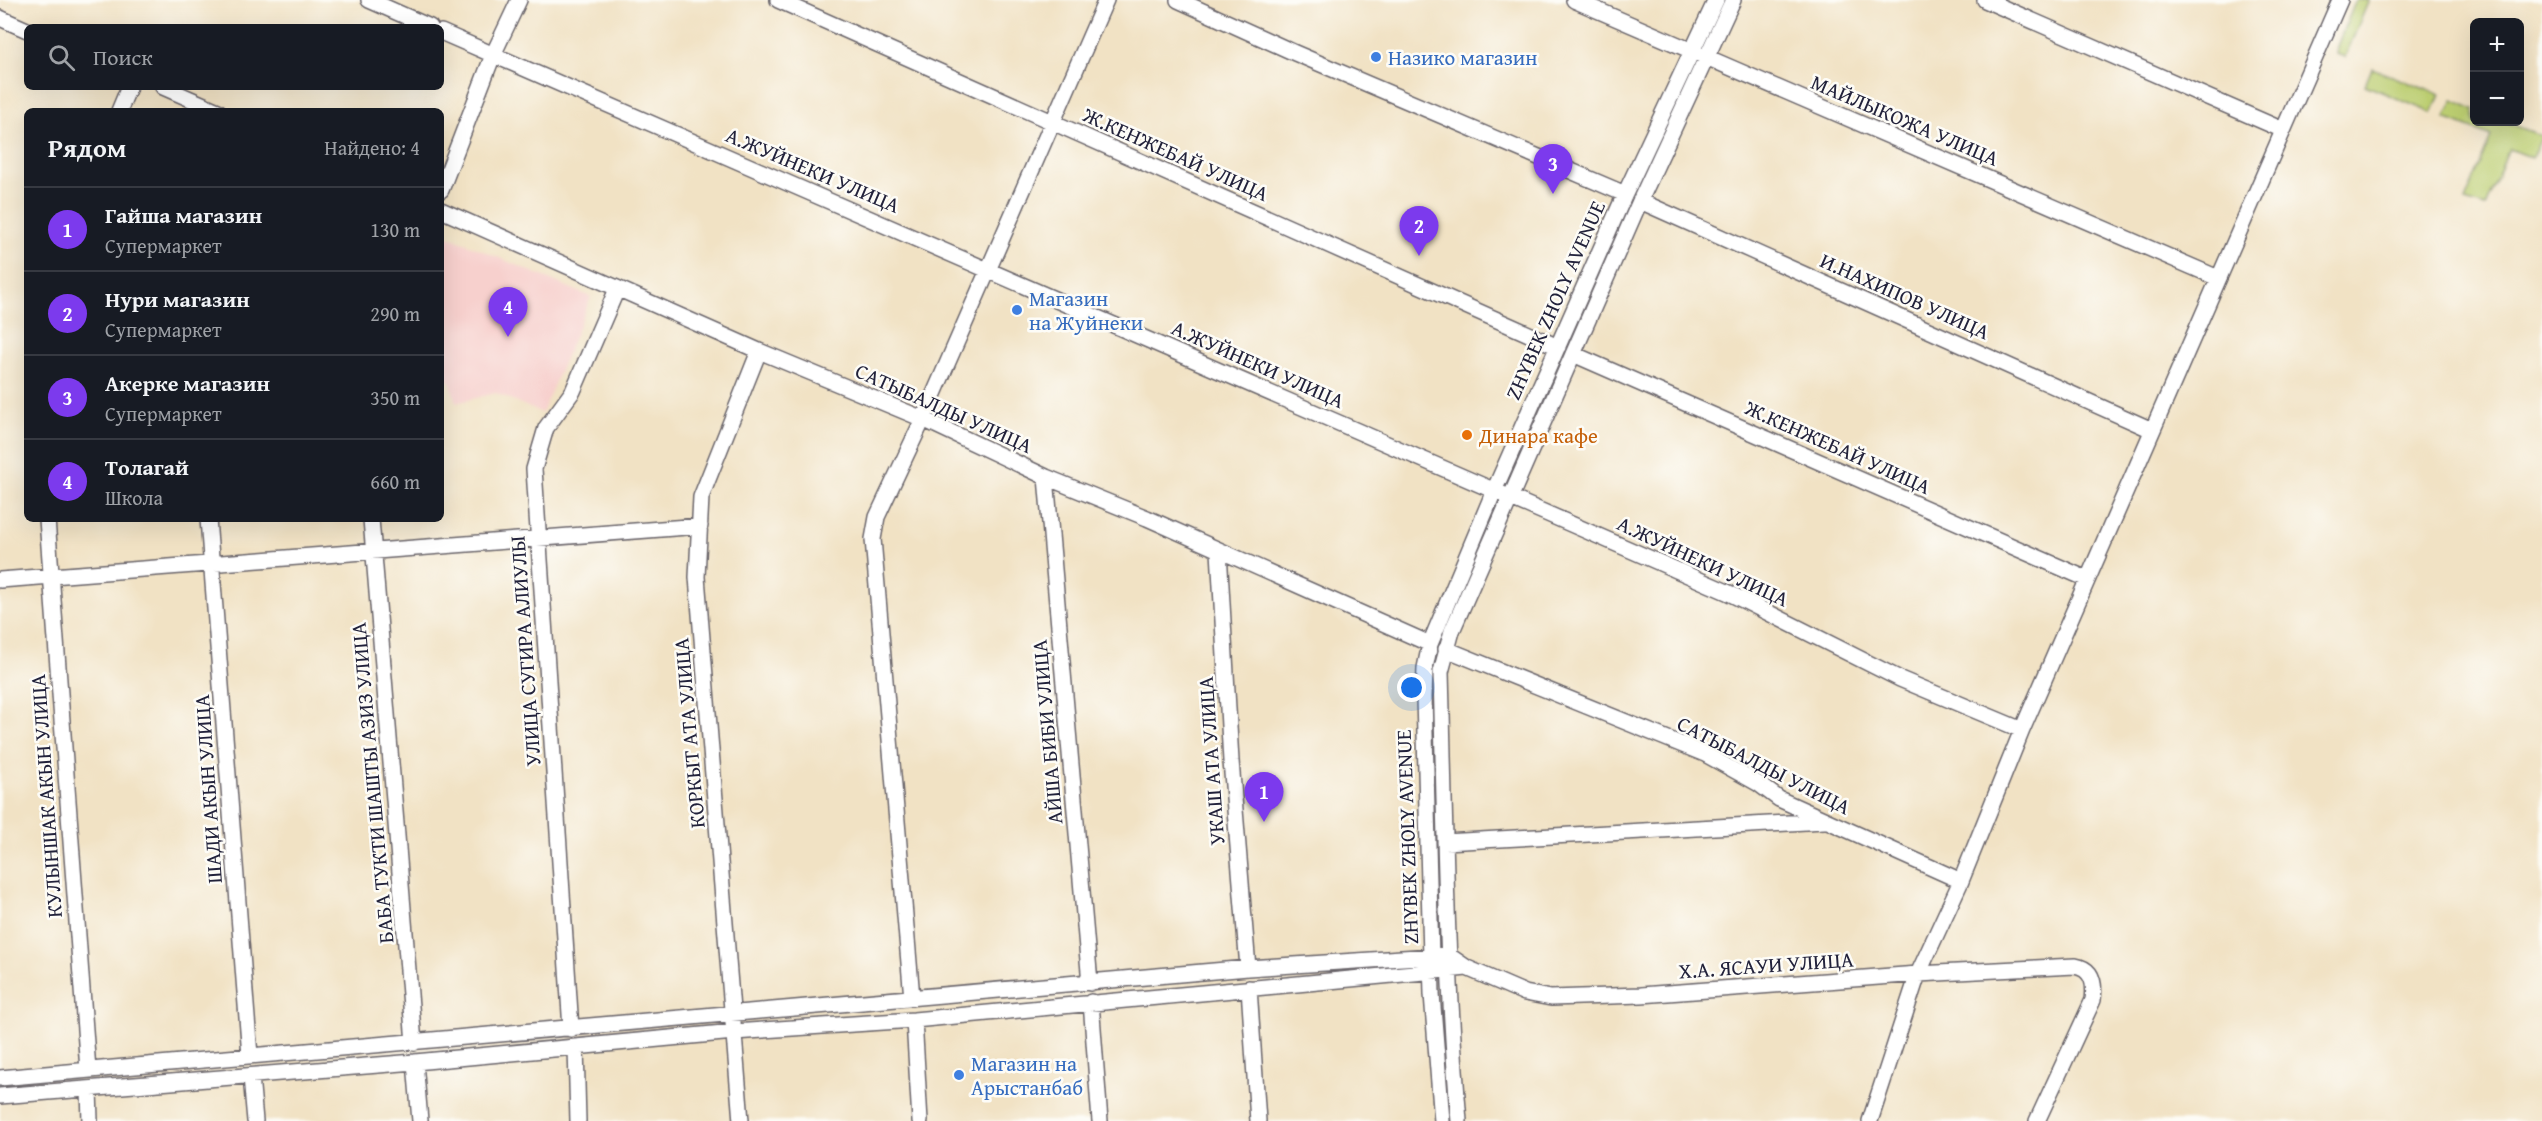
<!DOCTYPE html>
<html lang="ru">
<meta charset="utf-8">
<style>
body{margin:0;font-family:"Gentium Book Plus",serif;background:#242831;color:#f1f3f6}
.controls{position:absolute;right:18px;top:18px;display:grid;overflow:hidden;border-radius:9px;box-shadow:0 6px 24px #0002}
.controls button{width:54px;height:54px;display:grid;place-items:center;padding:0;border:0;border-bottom:2px solid #363941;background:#171b24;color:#f1f3f6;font:30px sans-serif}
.you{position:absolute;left:1412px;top:688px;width:21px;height:21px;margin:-15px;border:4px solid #fff;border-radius:50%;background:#1a73e8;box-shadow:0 0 0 9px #1a73e833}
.badge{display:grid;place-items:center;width:39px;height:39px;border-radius:50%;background:#7c3aed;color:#fff;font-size:20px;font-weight:700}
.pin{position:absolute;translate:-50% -50px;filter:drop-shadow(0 2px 3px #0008)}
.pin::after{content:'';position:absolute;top:32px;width:21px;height:18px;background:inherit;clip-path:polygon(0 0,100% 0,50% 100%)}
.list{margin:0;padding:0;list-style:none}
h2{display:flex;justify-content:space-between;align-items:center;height:78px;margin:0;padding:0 24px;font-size:26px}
h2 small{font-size:20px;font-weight:400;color:#9ea1a6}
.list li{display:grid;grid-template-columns:39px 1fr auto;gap:18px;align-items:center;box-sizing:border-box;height:84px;padding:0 24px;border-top:2px solid #363941}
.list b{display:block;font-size:22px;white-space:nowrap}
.list p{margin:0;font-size:20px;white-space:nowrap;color:#9ea1a6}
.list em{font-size:20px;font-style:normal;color:#9ea1a6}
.icon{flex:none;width:33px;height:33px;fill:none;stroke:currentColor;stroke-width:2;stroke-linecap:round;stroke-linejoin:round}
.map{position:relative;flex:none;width:2542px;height:1121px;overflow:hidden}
.search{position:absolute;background:#171b24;box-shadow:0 6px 24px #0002;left:24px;top:24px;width:420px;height:66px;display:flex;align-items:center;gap:15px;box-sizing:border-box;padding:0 21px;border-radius:9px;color:#9ea1a6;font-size:22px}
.panel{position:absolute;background:#171b24;box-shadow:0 6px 24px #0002;left:24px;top:108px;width:420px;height:414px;border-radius:9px}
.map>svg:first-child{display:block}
.built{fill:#f7d0cd}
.green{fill:#bbcd70;stroke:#6e7856;stroke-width:1.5}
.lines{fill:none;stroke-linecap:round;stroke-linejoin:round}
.minor-casing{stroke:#6a656b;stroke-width:18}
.minor{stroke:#fff;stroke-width:15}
.shop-dot{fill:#3f7fe0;stroke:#fdfcf7;stroke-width:2}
.food-dot{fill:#e8710a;stroke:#fdfcf7;stroke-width:2}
.labels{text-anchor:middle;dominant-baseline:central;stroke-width:5;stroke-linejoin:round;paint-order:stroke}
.shop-label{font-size:21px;fill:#366cbe;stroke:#fdfcf7;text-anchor:start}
.street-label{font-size:21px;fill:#22223b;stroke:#fdfcf7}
.food-label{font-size:21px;fill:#c56008;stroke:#fdfcf7;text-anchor:start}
</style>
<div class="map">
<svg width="2542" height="1121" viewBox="0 0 2542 1121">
<rect width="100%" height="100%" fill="#fdfcf7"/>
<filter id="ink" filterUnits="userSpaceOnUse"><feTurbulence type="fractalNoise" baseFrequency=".0167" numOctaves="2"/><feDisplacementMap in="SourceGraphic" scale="12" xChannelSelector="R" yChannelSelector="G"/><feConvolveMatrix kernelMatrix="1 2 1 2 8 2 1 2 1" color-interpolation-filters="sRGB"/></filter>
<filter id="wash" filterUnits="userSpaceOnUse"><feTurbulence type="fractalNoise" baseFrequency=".008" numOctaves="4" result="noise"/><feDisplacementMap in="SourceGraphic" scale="24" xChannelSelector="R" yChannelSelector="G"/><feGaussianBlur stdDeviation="1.35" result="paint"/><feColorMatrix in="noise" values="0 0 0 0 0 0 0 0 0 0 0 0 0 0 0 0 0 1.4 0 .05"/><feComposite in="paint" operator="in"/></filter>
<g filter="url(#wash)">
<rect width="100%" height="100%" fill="#f1e2c4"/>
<path class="built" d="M446,235L591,297L542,413L496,393L456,403L450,381L441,377V247Z"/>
<path class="green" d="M2356,0H2369L2345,57L2336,54L2337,46Z
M2372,68L2440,95L2432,113L2365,85Z
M2453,100L2474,109V122H2506L2542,136L2532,158L2509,149L2485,207L2465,201L2491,136L2445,118Z"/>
</g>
<g filter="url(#ink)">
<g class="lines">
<defs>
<path id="minor" d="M369,0L430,27
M778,0L1558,347
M1178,0L1295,53L1625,194
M1574,0L2218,278
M1985,0L2283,130
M0,18L27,30
M441,32L1727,592L1900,679L2022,730
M163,87L218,111
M119,111L129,87
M441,190L493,55L519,0
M1640,201L2152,430
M441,210L759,351L923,419L1046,477L1147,518L1430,644
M1573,354L2087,579
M1046,477L1090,983
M47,519L88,1070
M208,519L250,1056
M371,519L414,1043
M1219,551L1231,761L1248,968
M0,580L700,526
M1446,649L1705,754L1759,784L1779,799L1961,881
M1445,842L1824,821
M1249,988L1258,1121
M912,998L873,539L877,517L923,419L1106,0
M1091,1002L1100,1121
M914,1020L920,1121
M571,1029L534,469L546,428L573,391L617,289
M576,1047L578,1121
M415,1062L420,1121
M251,1076L255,1121
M0,1078L1248,968L1448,955L1467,968L1525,993L1551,998L1641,995L1918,974L1870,1121
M89,1089L90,1121
M0,1096L415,1062L734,1032L914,1020L1467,968
M741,1121L697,577L701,497L759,351
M1442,1121L1432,994L1424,697L1425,668L1430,644L1494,491L1625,194L1716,0
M1459,1121C1446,971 1445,822 1441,672L1452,631L1640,201L1733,0
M2037,1121L2093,1000C2095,984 2093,969 2075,966L1918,974L1961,881L2022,730L2340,0"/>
</defs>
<use href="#minor" class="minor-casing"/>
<use href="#minor" class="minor"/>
</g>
</g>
<g class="shop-dot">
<circle cx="1376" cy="57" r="6"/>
<circle cx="1017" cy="310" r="6"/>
<circle cx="959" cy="1075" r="6"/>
</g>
<circle class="food-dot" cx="1467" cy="435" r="6"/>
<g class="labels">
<g class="shop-label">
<text x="1388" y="57">Назико магазин</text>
<text x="1029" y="298">Магазин<tspan x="1029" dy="24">на Жуйнеки</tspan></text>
<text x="971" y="1063">Магазин на<tspan x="971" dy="24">Арыстанбаб</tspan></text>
</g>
<g class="street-label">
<text transform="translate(1905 120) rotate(23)">МАЙЛЫКОЖА УЛИЦА</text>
<text transform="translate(1176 154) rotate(24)">Ж.КЕНЖЕБАЙ УЛИЦА</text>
<text transform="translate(813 170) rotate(23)">А.ЖУЙНЕКИ УЛИЦА</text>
<text transform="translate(1905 296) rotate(24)">И.НАХИПОВ УЛИЦА</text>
<text transform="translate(1555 300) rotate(-66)">ZHYBEK ZHOLY AVENUE</text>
<text transform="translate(1258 364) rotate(24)">А.ЖУЙНЕКИ УЛИЦА</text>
<text transform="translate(944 408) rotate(24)">САТЫБАЛДЫ УЛИЦА</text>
<text transform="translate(1838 447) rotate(24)">Ж.КЕНЖЕБАЙ УЛИЦА</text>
<text transform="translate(1703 561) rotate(25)">А.ЖУЙНЕКИ УЛИЦА</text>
<text transform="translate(525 651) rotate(-94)">УЛИЦА СУГИРА АЛИУЛЫ</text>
<text transform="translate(1047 732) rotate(-95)">АЙША БИБИ УЛИЦА</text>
<text transform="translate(689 733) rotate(-95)">КОРКЫТ АТА УЛИЦА</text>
<text transform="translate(1211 761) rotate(-94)">УКАШ АТА УЛИЦА</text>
<text transform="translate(1764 765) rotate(27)">САТЫБАЛДЫ УЛИЦА</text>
<text transform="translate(372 783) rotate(-95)">БАБА ТУКТИ ШАШТЫ АЗИЗ УЛИЦА</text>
<text transform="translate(208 789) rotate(-94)">ШАДИ АКЫН УЛИЦА</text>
<text transform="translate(46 796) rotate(-94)">КУЛЫНШАК АКЫН УЛИЦА</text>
<text transform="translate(1407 837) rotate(-92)">ZHYBEK ZHOLY AVENUE</text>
<text transform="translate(1766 965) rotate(-4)">Х.А. ЯСАУИ УЛИЦА</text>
</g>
<g class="food-label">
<text x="1479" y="435">Динара кафе</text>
</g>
</g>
</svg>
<div class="controls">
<button>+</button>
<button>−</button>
</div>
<div class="you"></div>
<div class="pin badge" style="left:1264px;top:822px">1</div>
<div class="pin badge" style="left:1419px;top:256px">2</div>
<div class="pin badge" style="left:1553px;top:194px">3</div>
<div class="pin badge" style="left:508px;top:337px">4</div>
<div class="search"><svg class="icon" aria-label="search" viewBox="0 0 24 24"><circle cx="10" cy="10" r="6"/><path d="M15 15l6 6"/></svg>Поиск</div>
<section class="panel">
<h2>Рядом<small>Найдено: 4</small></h2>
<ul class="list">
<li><span class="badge">1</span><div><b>Гайша магазин</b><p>Супермаркет</p></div><em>130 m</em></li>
<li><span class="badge">2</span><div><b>Нури магазин</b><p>Супермаркет</p></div><em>290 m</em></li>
<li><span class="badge">3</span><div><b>Акерке магазин</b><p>Супермаркет</p></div><em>350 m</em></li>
<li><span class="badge">4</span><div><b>Толагай</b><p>Школа</p></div><em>660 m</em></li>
</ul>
</section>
</div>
